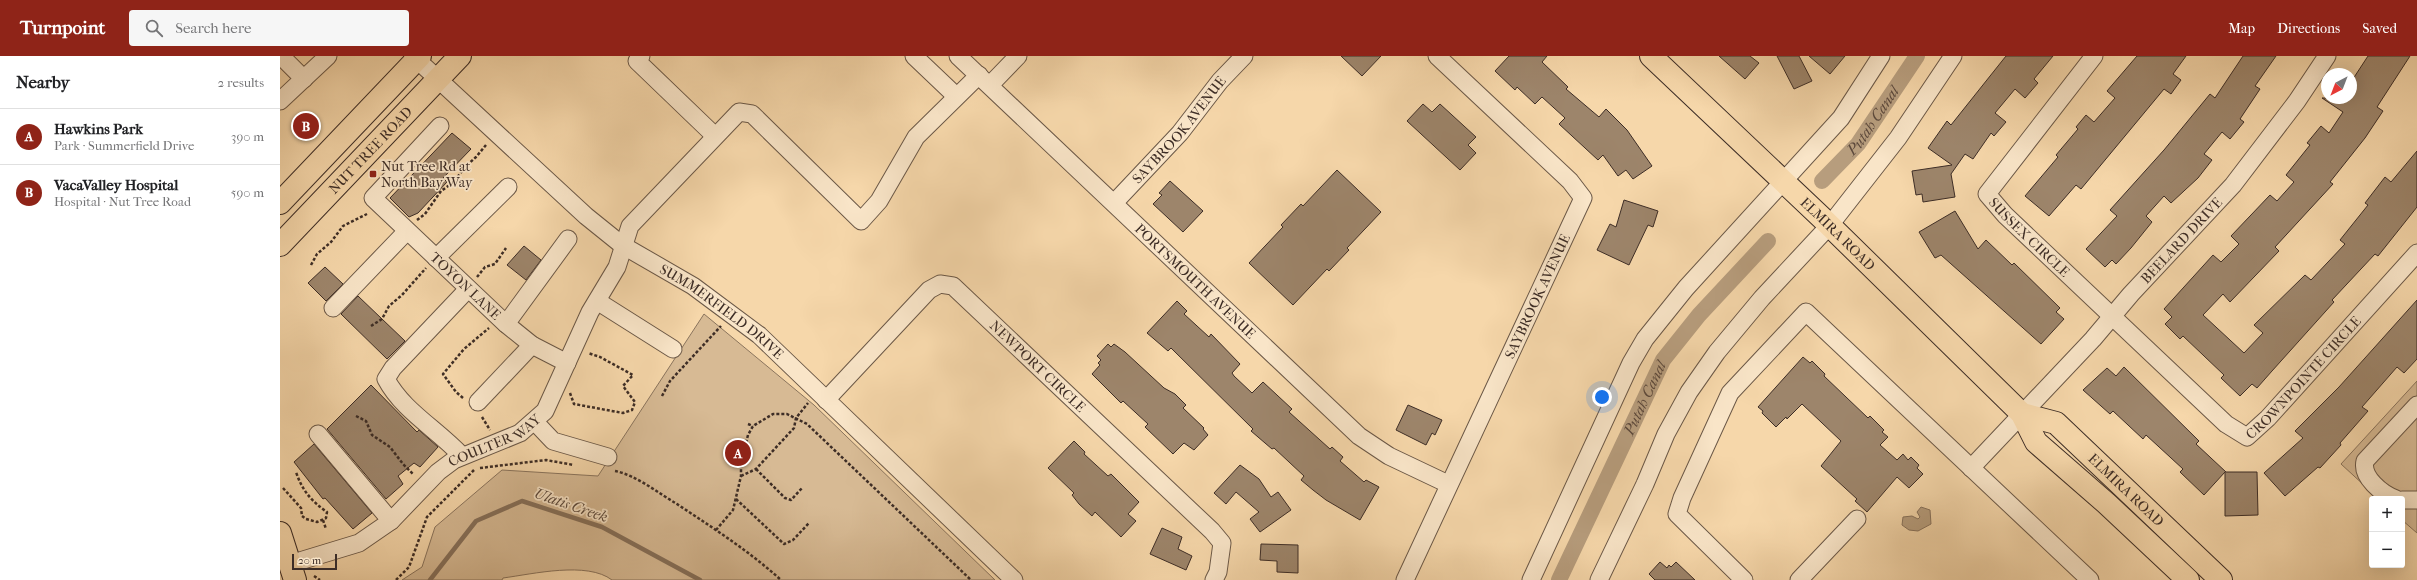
<!DOCTYPE html>
<meta charset="utf-8">
<style>
body{margin:0;font-family:"IM FELL French Canon",serif;background:#f6f6f6;color:#202124}
.controls{position:absolute;right:12px;bottom:12px;display:grid;overflow:hidden;border-radius:4px;box-shadow:0 4px 16px #0002}
.controls button{width:36px;height:36px;display:grid;place-items:center;padding:0;border:0;border-bottom:1px solid #e0e0e0;background:#fff;color:#202124;font:20px sans-serif}
.compass{position:absolute;left:2041px;top:12px;width:36px;height:36px;border-radius:50%;background:#fff;box-shadow:0 4px 16px #0002;rotate:222deg}
.scale{position:absolute;left:12px;bottom:10px;width:45px;box-sizing:border-box;padding-left:4px;border:2px solid #3d2d26;border-top:0;font-size:11px;line-height:14px;white-space:nowrap;color:#3d2d26;-webkit-text-stroke:3px #f9e5c8;paint-order:stroke}
.you{position:absolute;left:1322px;top:341px;width:14px;height:14px;margin:-10px;border:3px solid #fff;border-radius:50%;background:#1a73e8;box-shadow:0 0 0 6px #1a73e833}
.badge{display:grid;place-items:center;width:26px;height:26px;border-radius:50%;background:#8f2418;color:#fff;font-size:13px;font-weight:700}
.pin{position:absolute;translate:-50% -50%;border:2px solid #fff;box-shadow:0 1px 4px #0006}
.list{margin:0;padding:0;list-style:none}
h2{display:flex;justify-content:space-between;align-items:center;height:52px;margin:0;padding:0 16px;font-size:17px}
h2 small{font-size:13px;font-weight:400;color:#757577}
.list li{display:grid;grid-template-columns:26px 1fr auto;gap:12px;align-items:center;box-sizing:border-box;height:56px;padding:0 16px;border-top:1px solid #e0e0e0}
.list b{display:block;font-size:15px;white-space:nowrap}
.list p{margin:0;font-size:13px;white-space:nowrap;color:#757577}
.list em{font-size:13px;font-style:normal;color:#757577}
.icon{flex:none;width:22px;height:22px;fill:none;stroke:currentColor;stroke-width:2;stroke-linecap:round;stroke-linejoin:round}
.map{position:relative;flex:none;width:2137px;height:524px;overflow:hidden}
header{display:flex;align-items:center;gap:24px;box-sizing:border-box;height:56px;padding:0 20px;background:#8f2418;color:#fff}
header strong{font-size:19px}
nav{display:flex;gap:22px;margin-inline-start:auto;font-size:14px}
.search{width:280px;height:36px;background:#f6f6f6;display:flex;align-items:center;gap:10px;box-sizing:border-box;padding:0 14px;border-radius:4px;color:#757577;font-size:15px}
main{display:flex}
aside{flex:1;background:#fff}
.map>svg:first-child{display:block}
.green{fill:#d7ba94;stroke:#8a745d}
.water{fill:#b79d7d;stroke:#86705a}
.lines{fill:none;stroke-linecap:round;stroke-linejoin:round}
.stream{stroke:#86705a;stroke-width:4.5}
.canal{stroke:#b79d7d;stroke-width:16}
.building{fill:#9d856b;stroke:#3d2d26}
.minor-casing{stroke:#6b5847;stroke-width:19}
.major-casing{stroke:#3d2d26;stroke-width:24}
.path{stroke:#3d2d26;stroke-width:2.5;stroke-dasharray:3 2;stroke-linecap:butt}
.minor{stroke:#f9e5c8;stroke-width:17}
.major{stroke:#f6d7aa;stroke-width:22}
.poi-dot{fill:#8f2418;stroke:#f9e5c8;stroke-width:1.5}
.labels{text-anchor:middle;dominant-baseline:central;stroke-width:3.5;stroke-linejoin:round;paint-order:stroke}
.street-label{font-size:14px;fill:#3d2d26;stroke:#f9e5c8}
.poi-label{font-size:14px;fill:#3d2d26;stroke:#f9e5c8;text-anchor:start}
.water-label{font-size:15px;font-style:italic;fill:#5c493c;stroke:#f9e5c8}
</style>
<header>
<strong>Turnpoint</strong>
<div class="search"><svg class="icon" aria-label="search" viewBox="0 0 24 24"><circle cx="10" cy="10" r="6"/><path d="M15 15l6 6"/></svg>Search here</div>
<nav><a>Map</a><a>Directions</a><a>Saved</a></nav>
</header>
<main>
<aside>
<h2>Nearby<small>2 results</small></h2>
<ul class="list">
<li><span class="badge">A</span><div><b>Hawkins Park</b><p>Park · Summerfield Drive</p></div><em>390 m</em></li>
<li><span class="badge">B</span><div><b>VacaValley Hospital</b><p>Hospital · Nut Tree Road</p></div><em>590 m</em></li>
</ul>
</aside>
<div class="map">
<svg width="2137" height="524" viewBox="0 0 2137 524">
<rect width="100%" height="100%" fill="#f6d7aa"/>
<filter id="stains"><feTurbulence type="fractalNoise" baseFrequency=".005" numOctaves="4"/><feColorMatrix values="0 0 0 0 .2 0 0 0 0 .09 0 0 0 0 .02 0 0 0 .5 -.17"/></filter>
<radialGradient id="worn" r=".72"><stop offset=".6" stop-color="#630" stop-opacity="0"/><stop offset="1" stop-color="#630" stop-opacity=".3"/></radialGradient>
<path class="green" d="M424,258L534,349L715,524H332C307,505 253,518 223,522L222,524H122L142,511L155,471L222,414L318,420Z
M2137,325V477L2122,464V443H2099L2061,408Z"/>
<path class="water" d="M1641,451L1650,454L1651,468L1638,475L1629,474L1622,469L1623,461L1632,460L1638,463L1640,461L1637,456Z"/>
<g class="lines">
<path class="stream" d="M150,524L196,465L242,445L322,471L420,524"/>
<g class="canal">
<path id="s1" d="M1542,125L1578,88L1637,0"/>
<path id="s2" d="M1279,524L1383,304L1419,259L1488,185"/>
</g>
</g>
<path class="building" d="M1061,0H1101L1082,20Z
M1229,0H1267L1262,6L1288,31L1286,33L1319,61L1326,53L1347,74L1372,110L1353,123L1346,114L1338,120L1323,99L1318,104L1279,68L1285,62L1262,41L1255,48L1237,31L1235,34L1215,15Z
M1439,0H1470L1479,7L1465,23Z
M1497,0H1519L1532,25L1514,33Z
M1529,0H1565L1550,18Z
M1726,0H1773L1754,23L1758,27L1745,42L1735,33L1715,57L1726,66L1714,80L1711,77L1693,103L1685,98L1671,118L1675,141L1643,146L1642,138L1636,139L1632,115L1672,109L1648,92L1667,65L1671,69Z
M1857,0H1906L1893,18L1901,24L1891,38L1884,33L1801,133L1796,129L1769,160L1745,140L1778,101L1776,99L1798,73L1796,71L1806,59L1814,66L1835,42L1827,35Z
M1963,0H1996L1975,30L1980,33L1960,63L1964,66L1950,83L1942,76L1924,98L1932,104L1918,122L1891,147L1884,140L1866,160L1872,166L1851,192L1836,208L1832,204L1825,211L1806,193L1837,160L1830,154L1884,94L1930,38L1935,42Z
M2088,0H2130L2097,51L2103,55L2085,82L2050,126L2053,128L1995,191L1999,195L1950,246L1943,238L1923,259L1964,297L1983,277L1974,269L2025,219L2031,224L2065,188L2060,184L2088,149L2085,147L2105,121L2111,126L2137,95V151L2098,200L2095,198L2052,244L2054,246L1992,315L1977,332L1972,328L1960,340L1941,322L1944,319L1903,280L1900,283L1885,268L1892,261L1884,253L1933,199L1941,206L1959,188L1951,180L1990,139L1997,145L2014,126L2006,119L2030,89L2027,87L2041,70L2049,77L2063,56L2042,42H2071V26Z
M1143,48L1152,56L1160,48L1196,81L1188,89L1196,97L1180,114L1127,65Z
M172,77L191,93L163,122L167,126L138,157L129,161L110,142Z
M1057,114L1101,156L1067,192L1069,194L1049,215L1047,213L1013,249L969,207L1003,171L1001,169L1021,148L1023,150Z
M890,125L923,155L903,176L873,148L882,139L879,137Z
M1344,144L1378,155L1373,171L1368,169L1349,209L1317,194L1330,168L1336,171Z
M1675,155L1698,193L1706,184L1732,209L1734,207L1780,252L1776,256L1784,263L1761,288L1661,199L1655,202L1639,176Z
M244,190L261,204L246,224L227,209Z
M45,211L63,228L46,245L28,227Z
M78,240L125,285L107,303L61,258Z
M2137,244V303L2124,317L2117,311L2082,351L2088,355L2060,387L2061,389L2040,412L2038,411L2005,440L1984,417L2023,382L2015,375L2059,331Z
M897,245L907,255L904,258L929,281L931,278L960,308L952,317L954,320L972,337L983,326L1012,353L1009,356L1050,393L1052,391L1063,401L1060,405L1084,426L1086,424L1099,431L1080,464L1046,444L1033,434L1021,424L1024,420L994,392L992,393L971,375L973,373L891,292L888,295L867,277Z
M828,288L831,291L834,288L845,296L884,332L895,338L906,349L903,352L924,372L923,373L928,379L914,394L904,387L893,398L865,371L868,368L843,345L841,347L812,318L820,309L818,307L821,304L817,300Z
M1523,301L1530,307L1532,305L1545,318L1544,320L1588,362L1590,360L1604,374L1602,376L1608,381L1600,389L1617,404L1623,398L1628,404L1631,401L1639,409L1637,412L1643,418L1629,432L1617,421L1587,456L1575,445L1577,443L1541,410L1561,385L1522,348L1507,363L1506,361L1496,371L1482,357L1483,355L1478,351Z
M1844,311L1919,385L1916,388L1946,416H1977L1978,459L1945,460V416L1924,439L1900,416L1903,413L1866,379L1863,383L1833,355L1830,358L1803,334L1827,312L1836,320Z
M91,329L137,376L139,374L158,391L140,411L134,407L118,420L123,428L106,443L47,373Z
M1128,349L1162,364L1155,379L1152,377L1146,389L1116,374Z
M794,385L805,396L804,398L828,420L831,418L859,446L848,458L856,465L841,481L815,456L812,460L799,448L792,439L794,437L768,412Z
M34,388L92,457L73,473L45,442L43,443L14,406Z
M960,409L979,423L991,441L998,436L1011,454L980,476L970,463L979,456L956,436L946,448L934,437Z
M882,472L902,481L898,493L912,500L906,514L870,498Z
M981,488L1018,489V517L997,516V505L980,504Z
M1380,506L1387,512L1389,509L1391,511L1396,506L1415,524H1375L1369,518Z"/>
<g class="lines">
<defs>
<g id="minor">
<path d="M1,0L24,23"/>
<path id="s3" d="M133,0L306,160L342,189L413,230L479,279L734,524"/>
<path d="M361,0L357,5L435,80"/>
<path d="M634,0L676,40"/>
<path id="s4" d="M678,0L1079,380L1109,400L1168,428"/>
<path id="s5" d="M1814,0L1707,138L1725,159L1946,368L1967,381L1988,362L2137,197"/>
<path d="M710,29L738,0"/>
<path d="M0,45L48,0"/>
<path id="s6" d="M160,70L93,142L226,268L252,289L287,307"/>
<path id="s7" d="M834,147L900,77L940,25L964,0"/>
<path d="M156,202L228,131"/>
<path d="M317,245L393,293"/>
<path d="M53,252L127,175"/>
<path d="M226,268L288,183"/>
<path id="s8" d="M546,344L649,234L660,228L673,230L932,475L942,487L938,516L934,524"/>
<path d="M198,346L252,289"/>
<path d="M255,366L273,385L328,401"/>
<path d="M38,378L111,465"/>
<path d="M182,400C157,373 123,355 106,323L113,312L188,233"/>
<path id="s9" d="M1691,412L1813,283L1851,238L1953,129L2017,45L2047,0"/>
<path d="M2116,443C2102,438 2081,421 2085,405L2137,349"/>
<path d="M2122,444H2137"/>
<path id="s10" d="M10,508L79,487L111,465L158,416L174,404L240,377L265,355L310,256L337,211L350,170L459,56L472,58L581,165L599,145L636,81L699,19"/>
<path id="s11" d="M1125,524L1303,142L1290,125L1157,0"/>
<path d="M1251,524L1351,307L1365,283L1406,232L1561,62L1601,0"/>
<path d="M1319,524L1365,428L1386,378L1409,336L1437,296L1482,242L1550,169L1618,82L1673,0"/>
<path d="M1464,524L1397,458L1402,442L1450,337L1526,256L1810,524"/>
<path d="M1519,524L1577,463"/>
</g>
<g id="major">
<path id="s12" d="M1371,0L1541,161L1742,358L1756,386L1826,447L1908,524"/>
<path d="M0,147L140,0"/>
<path id="s13" d="M0,189L180,0"/>
<path id="s14" d="M1742,358L1776,367L1941,524"/>
<path d="M0,477L15,524"/>
</g>
</defs>
<use href="#minor" class="minor-casing"/>
<use href="#major" class="major-casing"/>
<path class="path" d="M137,164L145,158L161,135L174,126L184,112L196,101L206,89
M31,209L37,198L51,186L63,170L87,158
M197,221L205,211L215,208L226,192
M91,270L102,263L109,250L122,239L146,212
M290,337L294,348L343,357L352,354L355,346L343,330L353,319L320,301L308,297
M382,340L390,325L441,270
M183,342L176,336L163,318L184,293L209,272
M76,360L86,365L92,379L110,391L123,408L134,419
M202,361L210,374
M468,368L473,370
M200,412L266,404L294,409
M476,413L505,442L511,444L523,431
M335,415C356,419 378,437 397,448C433,472 469,495 501,524
M461,420L476,413L514,372L516,362L528,347
M3,432L21,452L22,460L26,463L37,466L46,462L47,456C31,445 22,434 16,416
M456,443L504,488L513,484L529,467
M43,464L46,473
M436,474L453,454L461,420V407L468,379L473,370L493,358H507L527,368L691,524
M34,520L40,524
M116,524L129,511L147,461L194,414"/>
<use href="#minor" class="minor"/>
<use href="#major" class="major"/>
</g>
<rect class="poi-dot" x="89" y="114" width="8" height="8" rx="2"/>
<g class="labels">
<g class="street-label">
<text stroke="none"><textPath href="#s7" startOffset="98">SAYBROOK AVENUE</textPath></text>
<text stroke="none"><textPath href="#s13" startOffset="131">NUT TREE ROAD</textPath></text>
<text stroke="none"><textPath href="#s12" startOffset="258">ELMIRA ROAD</textPath></text>
<text stroke="none"><textPath href="#s5" startOffset="235">SUSSEX CIRCLE</textPath></text>
<text stroke="none"><textPath href="#s9" startOffset="310">BEELARD DRIVE</textPath></text>
<text stroke="none"><textPath href="#s4" startOffset="327">PORTSMOUTH AVENUE</textPath></text>
<text stroke="none"><textPath href="#s6" startOffset="226">TOYON LANE</textPath></text>
<text stroke="none"><textPath href="#s11" startOffset="313">SAYBROOK AVENUE</textPath></text>
<text stroke="none"><textPath href="#s3" startOffset="402">SUMMERFIELD DRIVE</textPath></text>
<text stroke="none"><textPath href="#s8" startOffset="293">NEWPORT CIRCLE</textPath></text>
<text stroke="none"><textPath href="#s5" startOffset="613">CROWNPOINTE CIRCLE</textPath></text>
<text stroke="none"><textPath href="#s10" startOffset="244">COULTER WAY</textPath></text>
<text stroke="none"><textPath href="#s14" startOffset="132">ELMIRA ROAD</textPath></text>
</g>
<g class="poi-label">
<text x="101" y="110">Nut Tree Rd at<tspan x="101" dy="16">North Bay Way</tspan></text>
</g>
<g class="water-label">
<text stroke="none"><textPath href="#s1" startOffset="79">Putah Canal</textPath></text>
<text stroke="none"><textPath href="#s2" startOffset="201">Putah Canal</textPath></text>
<text transform="translate(291 449) rotate(19)">Ulatis Creek</text>
</g>
</g>
<rect width="100%" height="100%" filter="url(#stains)"/>
<rect width="100%" height="100%" fill="url(#worn)"/>
</svg>
<div class="controls">
<button>+</button>
<button>−</button>
</div>
<svg class="compass" viewBox="-18 -18 36 36"><path d="M0-13l5 13h-10z" fill="#e53935"/><path d="M0 13l5-13h-10z" fill="#757577"/></svg>
<div class="scale">20 m</div>
<div class="you"></div>
<div class="pin badge" style="left:458px;top:397px">A</div>
<div class="pin badge" style="left:26px;top:70px">B</div>
</div>
</main>
